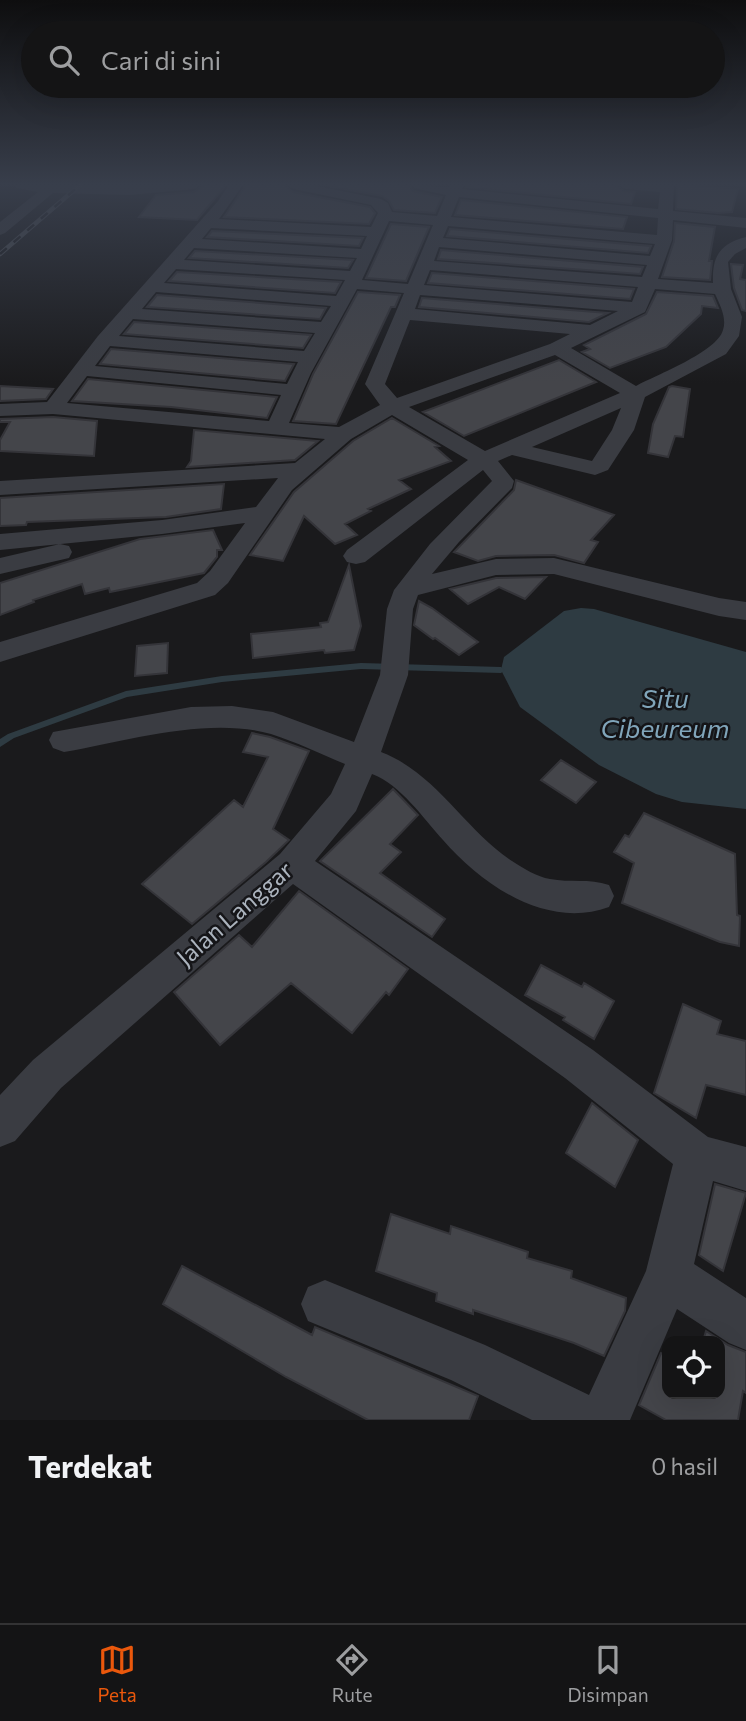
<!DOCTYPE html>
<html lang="id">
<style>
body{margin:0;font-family:Commissioner,sans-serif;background:#1d1d1e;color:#f1f3f6}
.controls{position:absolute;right:21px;bottom:21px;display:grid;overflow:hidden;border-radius:14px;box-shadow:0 7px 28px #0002}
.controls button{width:63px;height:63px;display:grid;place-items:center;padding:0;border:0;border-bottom:2px solid #333334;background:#141415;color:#f1f3f6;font:35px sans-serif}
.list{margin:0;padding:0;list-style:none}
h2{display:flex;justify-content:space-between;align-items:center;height:91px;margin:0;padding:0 28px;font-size:30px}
h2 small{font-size:23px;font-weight:400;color:#9d9ea0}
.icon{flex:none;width:38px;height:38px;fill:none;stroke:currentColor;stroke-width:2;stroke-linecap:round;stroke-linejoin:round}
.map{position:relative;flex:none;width:746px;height:1420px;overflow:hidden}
.search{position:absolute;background:#141415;box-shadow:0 7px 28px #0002;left:21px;right:21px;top:21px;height:77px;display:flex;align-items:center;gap:18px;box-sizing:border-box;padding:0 24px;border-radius:38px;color:#9d9ea0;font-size:26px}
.sheet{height:203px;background:#141415}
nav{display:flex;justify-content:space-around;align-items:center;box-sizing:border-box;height:98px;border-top:2px solid #333334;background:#141415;font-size:19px;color:#9d9ea0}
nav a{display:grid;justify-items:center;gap:4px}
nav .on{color:#ea580c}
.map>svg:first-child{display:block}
.water{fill:#2e3b42}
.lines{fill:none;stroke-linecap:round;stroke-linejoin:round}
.stream{fill:#2e3b42;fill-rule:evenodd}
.building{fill:#44454a;stroke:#343439;stroke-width:2}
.street{fill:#3a3c42;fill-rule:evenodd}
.rail-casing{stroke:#4d5157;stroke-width:4.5}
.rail{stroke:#151518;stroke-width:2.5;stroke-dasharray:9;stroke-linecap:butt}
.labels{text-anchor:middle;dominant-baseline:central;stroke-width:5;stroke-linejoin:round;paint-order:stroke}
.street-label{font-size:24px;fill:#abb3bd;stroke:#151518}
.water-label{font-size:26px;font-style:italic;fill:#80a5ba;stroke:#151518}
</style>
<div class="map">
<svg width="746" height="1420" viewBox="0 0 746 1420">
<rect width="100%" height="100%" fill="#1a1a1c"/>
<path class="water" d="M581,608L594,609L746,652V809L682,802L656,794L599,765L520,707L501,670L504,657L564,611Z"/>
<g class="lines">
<path class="stream" d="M361,663L501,667L505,670L501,673L361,669L222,682L127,697L14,738L0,747V739L8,734L126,691L222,676Z"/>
</g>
<path class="building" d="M203,185H226L197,220L139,217L156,195L194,192Z
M246,185H285L293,192L370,207L375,213L369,224L224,217Z
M323,185H409L413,191L442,197L435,213L394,210L389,201L382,196Z
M467,185H616L624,191L635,192L631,204L466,187Z
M677,185H693L738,189L732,212L718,213L676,209Z
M461,200L627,217L623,229L455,215Z
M675,223L715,227L709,261H712L710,280L662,277L674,241Z
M391,224L429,227L406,281L366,278Z
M450,229L651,246L648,253L447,236Z
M212,231L363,238L359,246L207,237Z
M441,250L643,267L640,274L438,259Z
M195,251L353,260L348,268L189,258Z
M731,264L743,265L740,279L746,280V311L742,310L734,288Z
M177,272L341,282L335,293L169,281Z
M432,273L634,289L630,299L428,283Z
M358,292L400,295L395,307H391L336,424L293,421L313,374Z
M657,292L713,296L718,308L702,306L701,314L666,347L610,368L582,352L590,349L584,345L646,314Z
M157,295L326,308L320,319L147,307Z
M422,298L608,313L589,322L419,307Z
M134,322L311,335L303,348L124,334Z
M111,349L294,364L285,381L100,364Z
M559,360L596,382L464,436L423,412Z
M88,379L277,397L267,418L171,407L72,401Z
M0,386L53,389L46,399L0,401Z
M672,386L690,389L683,437L675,436L668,457L648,453L653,424L669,387Z
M53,417L97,421L94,456L0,451V440L10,422H0V419Z
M392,418L439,446L435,447L451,461L399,480L411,489L368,509L371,511L345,524L357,535L335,544L304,516L283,561L250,555L294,492L353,441Z
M194,430L318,441L295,460L187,467L191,461Z
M516,480L614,515L591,540L598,542L584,563L554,555L496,556L478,561L454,552L514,490Z
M224,484L221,509L166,517L27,522L26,525L0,526V498Z
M213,530L222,550H217V557L204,573L110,592L109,588L85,594L82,584L33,600L34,602L0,615V583L140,539Z
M349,565L361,626L354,650L325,653L324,650L253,658L251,634L321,627L320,623L328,622Z
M546,577L525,599L499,587L468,604L450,589L496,578Z
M419,601L432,608L478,642L459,655L435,638L433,639L414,625Z
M168,643L167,673L135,676L137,646Z
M252,733L270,737L309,751L273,829L289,840L266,862L192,924L142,884L234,800L243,807L268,757L243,752Z
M561,760L596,782L576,803L541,780Z
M393,789L418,815L390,844L401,852L380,873L445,919L432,937L320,861Z
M644,813L735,854L737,915L740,916L739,946L720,942L622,903L634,863L614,852L625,835L629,837Z
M299,891L408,969L389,995L386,992L352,1033L291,983L220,1045L174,992L239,935L252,947Z
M541,965L582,987L584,983L614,1001L594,1039L563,1020L565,1017L525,995Z
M683,1004L721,1021L717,1034L746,1041V1095L706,1085L696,1118L654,1093Z
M592,1103L638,1140L615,1187L566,1153Z
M715,1184L746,1193L723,1271L699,1255Z
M391,1214L450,1234L451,1226L528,1252L527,1258L572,1271L571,1278L626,1298L625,1311L604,1356L574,1343L473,1310V1314L436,1301L437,1293L376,1271Z
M182,1266L312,1335L315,1327L478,1396L469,1420H368L286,1377L163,1304Z
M706,1331L728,1345L746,1352V1393L743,1391L738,1420H666L639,1405L661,1353L667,1356V1394H720V1341H703Z"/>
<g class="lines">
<path class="street" d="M14,185H201L194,189L130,195L53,193L5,233L0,235V222L38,192L16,188Z
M229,185H243L219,219L371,227L378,213L371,205L294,189L287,185H312L381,199L388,203L392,212L437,216L446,195L414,188L412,185L449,187L450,185H464L462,189L658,209L660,192L625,189L618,185H674L673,211L746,218V228L673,220L672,240L658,279L713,283C712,257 719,244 746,237V248L735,254L728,262L731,289L742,317L739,336L726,354L645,397L634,430L608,470L595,475L512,455L498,461L514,481L512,488L459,542L432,574L496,559L554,558L719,598L746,602V620L719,616L554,574L496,575L418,595L413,609L408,675L381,752C436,773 464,829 512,861C523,868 537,877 550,879C570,883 589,878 609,885L614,896L609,907C547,930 482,885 443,840C423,818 401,785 372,774L356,811L315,861L593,1050L708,1137L746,1147V1191L713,1181L694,1264L746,1298V1350L729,1343L677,1309L630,1420H532L451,1380L308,1321L301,1304L308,1287L325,1280L485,1345L589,1395L646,1271L673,1164L565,1078L293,884L61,1088L15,1141L0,1147V1095L33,1060L280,854L331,794L345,764C321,754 296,742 271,734C208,716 127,741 64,752L53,748L49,740L53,732L191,707L232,706L273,712L354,742L380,675L387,609L394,590L430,544L492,481L483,470L365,562L356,564L347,562L343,556L347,550L468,460L392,415L351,439L292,490L228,583L215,595L0,662V642L197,583L210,571L245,523L162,534L0,550V534L162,520L256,507L278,478L0,495V481L295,463L325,439L53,414L0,416V404L47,402L98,336L218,201ZM459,197L658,218L657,235L451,217ZM389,221L433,225L408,284L362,280ZM448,226L655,244L650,256L443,238ZM211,228L367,236L361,249L202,239ZM439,247L647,265L642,277L434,261ZM194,248L357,258L350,271L184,260ZM176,269L345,280L336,296L164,283ZM430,270L638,287L632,302L424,285ZM357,289L404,293L365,384L380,405L339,427L289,423L311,373ZM655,289L715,294C720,305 727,318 723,330C717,352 656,375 636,386L571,348L645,312ZM156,292L331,306L321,322L142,309ZM420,295L618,311L590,325L415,309ZM133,319L315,333L304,351L119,336ZM410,320L570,334L550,344L397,398L385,384ZM110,346L298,362L287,384L95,366ZM555,355L620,393L485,451L409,407ZM87,376L281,395L269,421L67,403ZM621,408L612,430L592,461L532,447Z
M60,544L69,546L72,552L69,558L0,574V558Z"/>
<defs>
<path id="rail" d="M0,254L80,185"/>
</defs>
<use href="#rail" class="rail-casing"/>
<use href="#rail" class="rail"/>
</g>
<linearGradient id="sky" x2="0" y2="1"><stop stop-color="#0e0e0f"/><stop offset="0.48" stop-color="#383e4b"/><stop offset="1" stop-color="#383e4b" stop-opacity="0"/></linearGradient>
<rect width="746" height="383" fill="url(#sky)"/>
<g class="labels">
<g class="street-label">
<text transform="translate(234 913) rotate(-41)">Jalan Langgar</text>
</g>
<g class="water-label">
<text x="665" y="697">Situ<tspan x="665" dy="30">Cibeureum</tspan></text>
</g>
</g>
</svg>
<div class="controls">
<button><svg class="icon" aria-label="locate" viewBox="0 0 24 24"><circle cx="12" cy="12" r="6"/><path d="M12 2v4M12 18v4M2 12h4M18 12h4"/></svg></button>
</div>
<div class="search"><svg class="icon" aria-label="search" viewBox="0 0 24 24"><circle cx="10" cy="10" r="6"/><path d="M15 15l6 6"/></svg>Cari di sini</div>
</div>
<section class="sheet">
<h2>Terdekat<small>0 hasil</small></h2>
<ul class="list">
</ul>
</section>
<nav>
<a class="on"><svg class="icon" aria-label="map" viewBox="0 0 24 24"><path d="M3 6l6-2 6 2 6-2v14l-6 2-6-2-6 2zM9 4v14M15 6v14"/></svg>Peta</a>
<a><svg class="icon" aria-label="directions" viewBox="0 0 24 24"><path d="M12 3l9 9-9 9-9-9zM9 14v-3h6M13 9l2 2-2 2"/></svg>Rute</a>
<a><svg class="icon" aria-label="saved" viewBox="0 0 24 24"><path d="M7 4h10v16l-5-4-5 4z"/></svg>Disimpan</a>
</nav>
